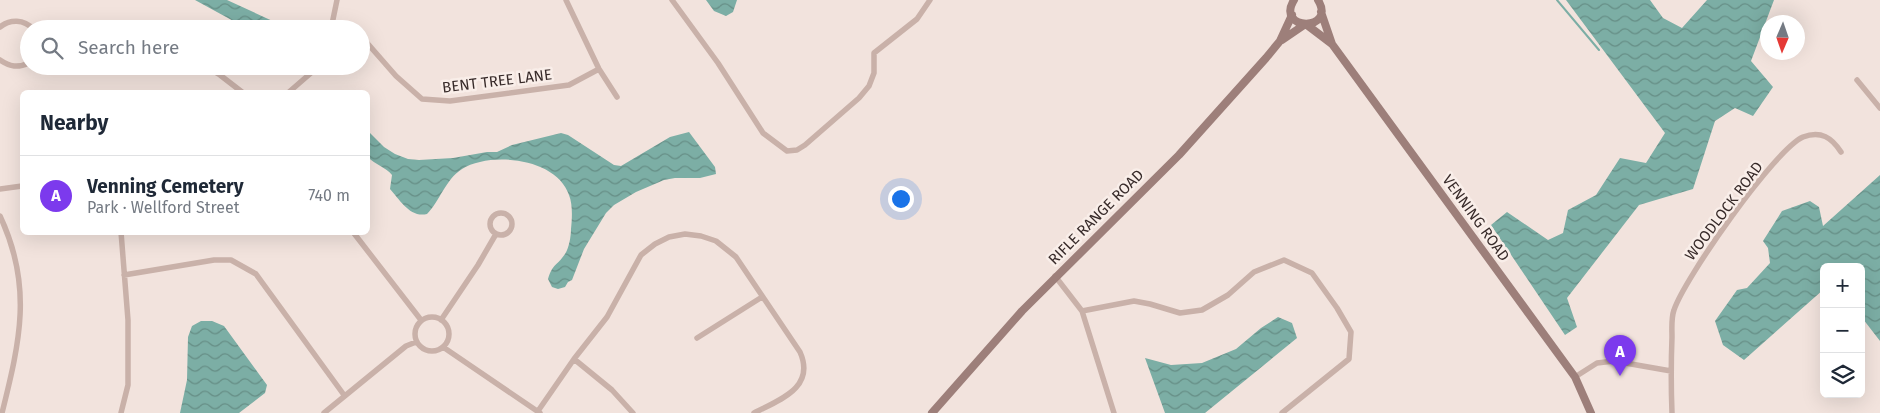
<!DOCTYPE html>
<meta charset="utf-8">
<style>
body{margin:0;font-family:"Fira Sans",sans-serif;background:#f6f6f7;color:#1f2937}
.controls{position:absolute;right:15px;bottom:15px;display:grid;overflow:hidden;border-radius:8px;box-shadow:0 5px 20px #0002}
.controls button{width:45px;height:45px;display:grid;place-items:center;padding:0;border:0;border-bottom:1px solid #e0e1e3;background:#fff;color:#1f2937;font:25px sans-serif}
.compass{position:absolute;left:1760px;top:15px;width:45px;height:45px;border-radius:50%;background:#fff;box-shadow:0 5px 20px #0002;rotate:182deg}
.you{position:absolute;left:900px;top:198px;width:18px;height:18px;margin:-12px;border:4px solid #fff;border-radius:50%;background:#1a73e8;box-shadow:0 0 0 8px #1a73e833}
.badge{display:grid;place-items:center;width:32px;height:32px;border-radius:50%;background:#7c3aed;color:#fff;font-size:16px;font-weight:700}
.pin{position:absolute;translate:-50% -41px;filter:drop-shadow(0 1px 2px #0008)}
.pin::after{content:'';position:absolute;top:26px;width:18px;height:15px;background:inherit;clip-path:polygon(0 0,100% 0,50% 100%)}
.list{margin:0;padding:0;list-style:none}
h2{display:flex;justify-content:space-between;align-items:center;height:65px;margin:0;padding:0 20px;font-size:21px}
h2 small{font-size:16px;font-weight:400;color:#747a83}
.list li{display:grid;grid-template-columns:32px 1fr auto;gap:15px;align-items:center;box-sizing:border-box;height:80px;padding:0 20px;border-top:1px solid #e0e1e3}
.list b{display:block;font-size:19px;white-space:nowrap}
.list p{margin:0;font-size:16px;white-space:nowrap;color:#747a83}
.list em{font-size:16px;font-style:normal;color:#747a83}
.icon{flex:none;width:28px;height:28px;fill:none;stroke:currentColor;stroke-width:2;stroke-linecap:round;stroke-linejoin:round}
.map{position:relative;flex:none;width:1880px;height:413px;overflow:hidden}
.search{position:absolute;background:#fff;box-shadow:0 5px 20px #0002;left:20px;top:20px;width:350px;height:55px;display:flex;align-items:center;gap:12px;box-sizing:border-box;padding:0 18px;border-radius:28px;color:#747a83;font-size:19px}
.panel{position:absolute;background:#fff;box-shadow:0 5px 20px #0002;left:20px;top:90px;width:350px;height:145px;border-radius:8px}
.map>svg:first-child{display:block}
.water{fill:url(#water-waves)}
.lines{fill:none;stroke-linecap:round;stroke-linejoin:round}
.stream{stroke:#7caea5;stroke-width:2}
.street{stroke:#c9b1a9;stroke-width:5.5}
.secondary{stroke:#9d7f7a;stroke-width:8}
.labels{text-anchor:middle;dominant-baseline:central;stroke-width:5;stroke-linejoin:round;paint-order:stroke}
.street-label{font-size:15px;fill:#372a29;stroke:#f9eee9}
</style>
<div class="map">
<svg width="1880" height="413" viewBox="0 0 1880 413">
<defs>
<pattern id="water-waves" width="16" height="10" patternUnits="userSpaceOnUse" patternTransform="scale(1.25)"><rect width="16" height="10" fill="#7caea5"/><path d="M0 5q4-4 8 0t8 0" fill="none" stroke="#668e86"/></pattern>
</defs>
<rect width="100%" height="100%" fill="#f2e3dd"/>
<path class="water" d="M195,0H227L290,29H248Z
M706,0H737L733,12L726,16L714,11Z
M1566,0H1650L1663,18L1682,28L1707,0H1774L1751,61L1773,87L1753,116L1735,108L1715,121L1693,189L1639,205L1567,298L1577,327L1565,335L1491,225L1507,212L1548,240L1563,233L1568,210L1596,195L1620,158L1646,163L1665,133Z
M368,131L384,147L395,154L408,159L419,160L453,158L487,152H497L512,145L561,133L568,135L614,165L621,166L670,137L689,132L715,167L716,174L700,178H675L664,180L636,192L614,205L606,213L584,249L572,280L568,282L565,287L558,289L552,287L548,279C553,263 557,266 565,254C569,248 571,236 571,229C572,219 573,205 569,195C557,158 491,151 462,169C445,180 440,201 427,214C410,218 400,200 390,189L392,175C386,167 375,165 368,157Z
M1880,175V341L1863,319L1861,312V267H1824V289L1744,360L1723,345L1715,321L1737,290L1747,288L1770,263L1768,248L1763,241L1782,211L1810,201L1819,207L1823,226Z
M1278,317L1292,323L1297,338L1205,413H1165L1145,358L1171,365L1202,363L1236,349L1261,328Z
M201,321H212L224,326L267,385L265,393L239,413H180L187,380L188,337L192,326Z"/>
<g class="lines">
<path class="stream" d="M1557,0L1599,50"/>
<path class="street" d="M566,0L599,69L617,97
M672,0L718,63L763,133L787,151L797,150L805,145L859,98L869,86L874,73V53L917,19L930,0
M0,27C10,19 24,19 33,29
M331,29L337,0
M361,36L396,76L422,99L450,101L569,85L599,69
M0,60C10,67 18,68 29,63
M205,66L220,75L242,92
M1857,80L1880,108
M289,92L319,66
M0,189L22,186
M490 224a11 11 0 1 1 22 0a11 11 0 1 1-22 0Z
M0,216C33,286 20,341 2,413
M121,232L128,320V385L121,413
M353,232L421,320
M124,275L214,260H231L256,274L344,395
M1055,276L1082,311L1114,413
M1082,311L1134,301L1150,304L1180,313L1202,310L1228,295L1254,272L1284,260L1312,273L1337,308L1351,332L1349,359L1282,413
M415 334a17 17 0 1 1 34 0a17 17 0 1 1-34 0Z
M441,320L478,265L496,234
M697,338L762,297
M443,347L540,413
M574,359L612,390L633,413
M1575,377L1597,363L1614,361L1671,371
M538,411L574,359L607,317L641,255L655,244L669,237L685,234L701,236L716,241L736,257L800,352C816,388 779,400 754,413
M324,413L406,346L416,342
M1672,413C1671,387 1671,362 1672,337C1672,329 1671,318 1674,310C1684,279 1775,149 1803,137C1821,130 1832,138 1841,152"/>
<path class="secondary" d="M1294,0C1275,31 1337,32 1318,0
M1321,12L1332,44
M1307,25L1332,44L1575,377L1591,413
M1282,40L1304,25
M932,413L1022,311L1179,155L1266,58L1280,41L1292,15"/>
</g>
<g class="labels">
<g class="street-label">
<text transform="translate(497 81) rotate(-7)">BENT TREE LANE</text>
<text transform="translate(1724 211) rotate(-53)">WOODLOCK ROAD</text>
<text transform="translate(1096 217) rotate(-45)">RIFLE RANGE ROAD</text>
<text transform="translate(1476 218) rotate(54)">VENNING ROAD</text>
</g>
</g>
</svg>
<div class="controls">
<button>+</button>
<button>−</button>
<button><svg class="icon" aria-label="layers" viewBox="0 0 24 24"><path d="M12 4l9 5-9 5-9-5zM3 14l9 5 9-5"/></svg></button>
</div>
<svg class="compass" viewBox="-18 -18 36 36"><path d="M0-13l5 13h-10z" fill="#e53935"/><path d="M0 13l5-13h-10z" fill="#747a83"/></svg>
<div class="you"></div>
<div class="pin badge" style="left:1620px;top:376px">A</div>
<div class="search"><svg class="icon" aria-label="search" viewBox="0 0 24 24"><circle cx="10" cy="10" r="6"/><path d="M15 15l6 6"/></svg>Search here</div>
<section class="panel">
<h2>Nearby<small></small></h2>
<ul class="list">
<li><span class="badge">A</span><div><b>Venning Cemetery</b><p>Park · Wellford Street</p></div><em>740 m</em></li>
</ul>
</section>
</div>
